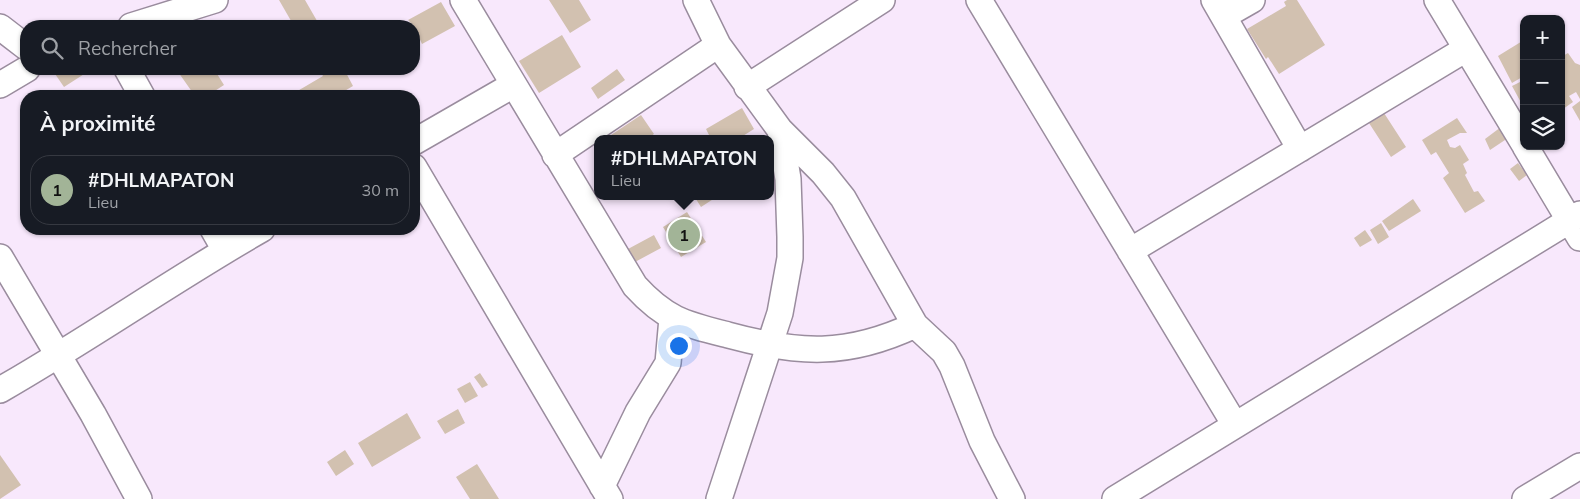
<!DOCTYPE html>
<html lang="fr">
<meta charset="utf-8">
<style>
body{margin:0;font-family:Mulish,sans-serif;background:#20242c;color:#f1f3f6}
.controls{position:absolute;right:15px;top:15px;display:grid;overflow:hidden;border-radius:10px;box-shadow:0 1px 4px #0004}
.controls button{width:45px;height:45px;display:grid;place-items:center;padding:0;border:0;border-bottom:1px solid #363941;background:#171b24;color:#f1f3f6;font:25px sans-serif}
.you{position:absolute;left:678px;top:345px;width:18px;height:18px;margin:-12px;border:4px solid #fff;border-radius:50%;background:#1a73e8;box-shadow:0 0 0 8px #1a73e833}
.badge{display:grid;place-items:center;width:32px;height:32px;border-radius:50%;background:#a2b497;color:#111;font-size:16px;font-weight:700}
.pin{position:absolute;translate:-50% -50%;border:2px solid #fff;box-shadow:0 1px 5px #0006}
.popup{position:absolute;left:594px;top:135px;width:180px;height:65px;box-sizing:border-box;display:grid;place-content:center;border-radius:10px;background:#171b24;filter:drop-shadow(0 1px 4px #0005);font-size:16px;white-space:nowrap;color:#9ea1a6}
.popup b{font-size:19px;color:#f1f3f6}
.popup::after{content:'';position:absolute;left:50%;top:100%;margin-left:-10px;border:10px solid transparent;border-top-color:#171b24}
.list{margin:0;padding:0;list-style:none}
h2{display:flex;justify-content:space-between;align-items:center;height:65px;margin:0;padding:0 20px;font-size:21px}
h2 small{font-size:16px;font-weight:400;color:#9ea1a6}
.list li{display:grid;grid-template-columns:32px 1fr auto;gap:15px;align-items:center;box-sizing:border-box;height:70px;margin:0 10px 10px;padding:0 10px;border:1px solid #363941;border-radius:20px}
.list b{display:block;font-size:19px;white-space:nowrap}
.list p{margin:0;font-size:16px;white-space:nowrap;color:#9ea1a6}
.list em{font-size:16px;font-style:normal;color:#9ea1a6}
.icon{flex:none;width:28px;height:28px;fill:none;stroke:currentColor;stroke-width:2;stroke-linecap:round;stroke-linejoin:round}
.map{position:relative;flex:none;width:1580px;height:499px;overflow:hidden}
.search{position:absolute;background:#171b24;box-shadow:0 1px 4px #0004;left:20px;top:20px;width:400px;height:55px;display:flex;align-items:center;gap:12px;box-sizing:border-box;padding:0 18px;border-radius:20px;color:#9ea1a6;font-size:19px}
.panel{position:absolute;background:#171b24;box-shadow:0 1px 4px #0004;left:20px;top:90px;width:400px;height:145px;border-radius:20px}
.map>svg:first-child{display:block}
.building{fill:#d2c1b0}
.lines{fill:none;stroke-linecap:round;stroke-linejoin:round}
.street-casing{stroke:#9a8c9e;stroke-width:28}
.street{stroke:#fff;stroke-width:25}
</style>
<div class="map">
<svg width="1580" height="499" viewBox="0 0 1580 499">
<rect width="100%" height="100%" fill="#f8e8fc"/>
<path class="building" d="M279,0H305L320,26H294Z
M549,0H579L591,20L570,33Z
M1287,0H1297L1325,45L1279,74L1268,57L1266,59L1247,29L1286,6L1284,2Z
M441,2L455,26L422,44L414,26L408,20Z
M562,35L581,67L539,93L519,61Z
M1524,40V76L1512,83L1498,56Z
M1568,53L1575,63L1580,65V99L1576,92L1569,96L1573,102L1563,109L1561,108V57Z
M56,69H92L64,87L53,71Z
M176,69H214L224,85L207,96H195Z
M319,69H344L353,86L336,96H289L323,76Z
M617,69L625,80L598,99L591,88Z
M1524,80V108L1512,86Z
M1580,101V121L1572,107Z
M742,108L754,129L738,139H711L706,129Z
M1384,113L1406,147L1391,157L1369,123Z
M641,115L654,134L647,139H605Z
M1457,118L1467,133H1460L1447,140L1450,147L1455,148L1460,145L1469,160L1463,164L1467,173L1465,175L1474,192L1478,191L1485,201L1465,213L1443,178L1449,173L1436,152L1431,155L1422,140Z
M1501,127L1508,138L1490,150L1485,139Z
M1518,163L1527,175L1519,181L1510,169Z
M694,196H718L701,207Z
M1413,199L1421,211L1389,231L1382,221Z
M687,212L706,242L681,257L663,227Z
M1381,223L1389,237L1378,244L1370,230Z
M1365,230L1372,240L1360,247L1354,238Z
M654,235L661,248L635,262L628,249Z
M480,373L488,385L482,388L474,377Z
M470,382L478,396L465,403L457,389Z
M458,409L465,423L445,434L437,421Z
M407,413L421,438L372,467L358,443Z
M345,450L354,464L336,476L327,462Z
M0,455L21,485L0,499Z
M477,464L499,499H470L456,477Z"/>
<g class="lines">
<defs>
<path id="street" d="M463,0L635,286C666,320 685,324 728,335C798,354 847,357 915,325L944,352L952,366L982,441L1012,499
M979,0L1235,425
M1214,0L1300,149
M1437,0L1524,144
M1224,16L1252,0
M131,26L215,0
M0,27L26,47
M718,45L780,130L788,179L790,237V258L780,313L719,499
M127,69L142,96
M0,85L27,69
M747,87L882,0
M780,130L823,173L843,198L915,325
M414,142L513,85
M1525,146L1580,238
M555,155L718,45L696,0
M414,167L610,499
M213,229L225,250
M1130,251L1466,49
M0,257L93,414L139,499
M0,390C89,339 173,280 262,229
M602,486L638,412L668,363L672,318
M1115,499L1580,214
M1525,499L1580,466"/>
</defs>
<use href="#street" class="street-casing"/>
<use href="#street" class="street"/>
</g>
</svg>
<div class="controls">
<button>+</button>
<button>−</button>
<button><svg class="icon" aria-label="layers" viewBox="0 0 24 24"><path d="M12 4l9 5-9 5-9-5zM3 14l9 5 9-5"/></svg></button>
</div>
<div class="you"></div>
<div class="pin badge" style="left:684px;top:235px">1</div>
<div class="popup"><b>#DHLMAPATON</b>Lieu</div>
<div class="search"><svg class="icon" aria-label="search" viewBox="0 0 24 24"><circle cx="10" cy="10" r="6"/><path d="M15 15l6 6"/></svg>Rechercher</div>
<section class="panel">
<h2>À proximité<small></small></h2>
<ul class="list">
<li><span class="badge">1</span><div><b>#DHLMAPATON</b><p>Lieu</p></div><em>30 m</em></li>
</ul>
</section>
</div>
